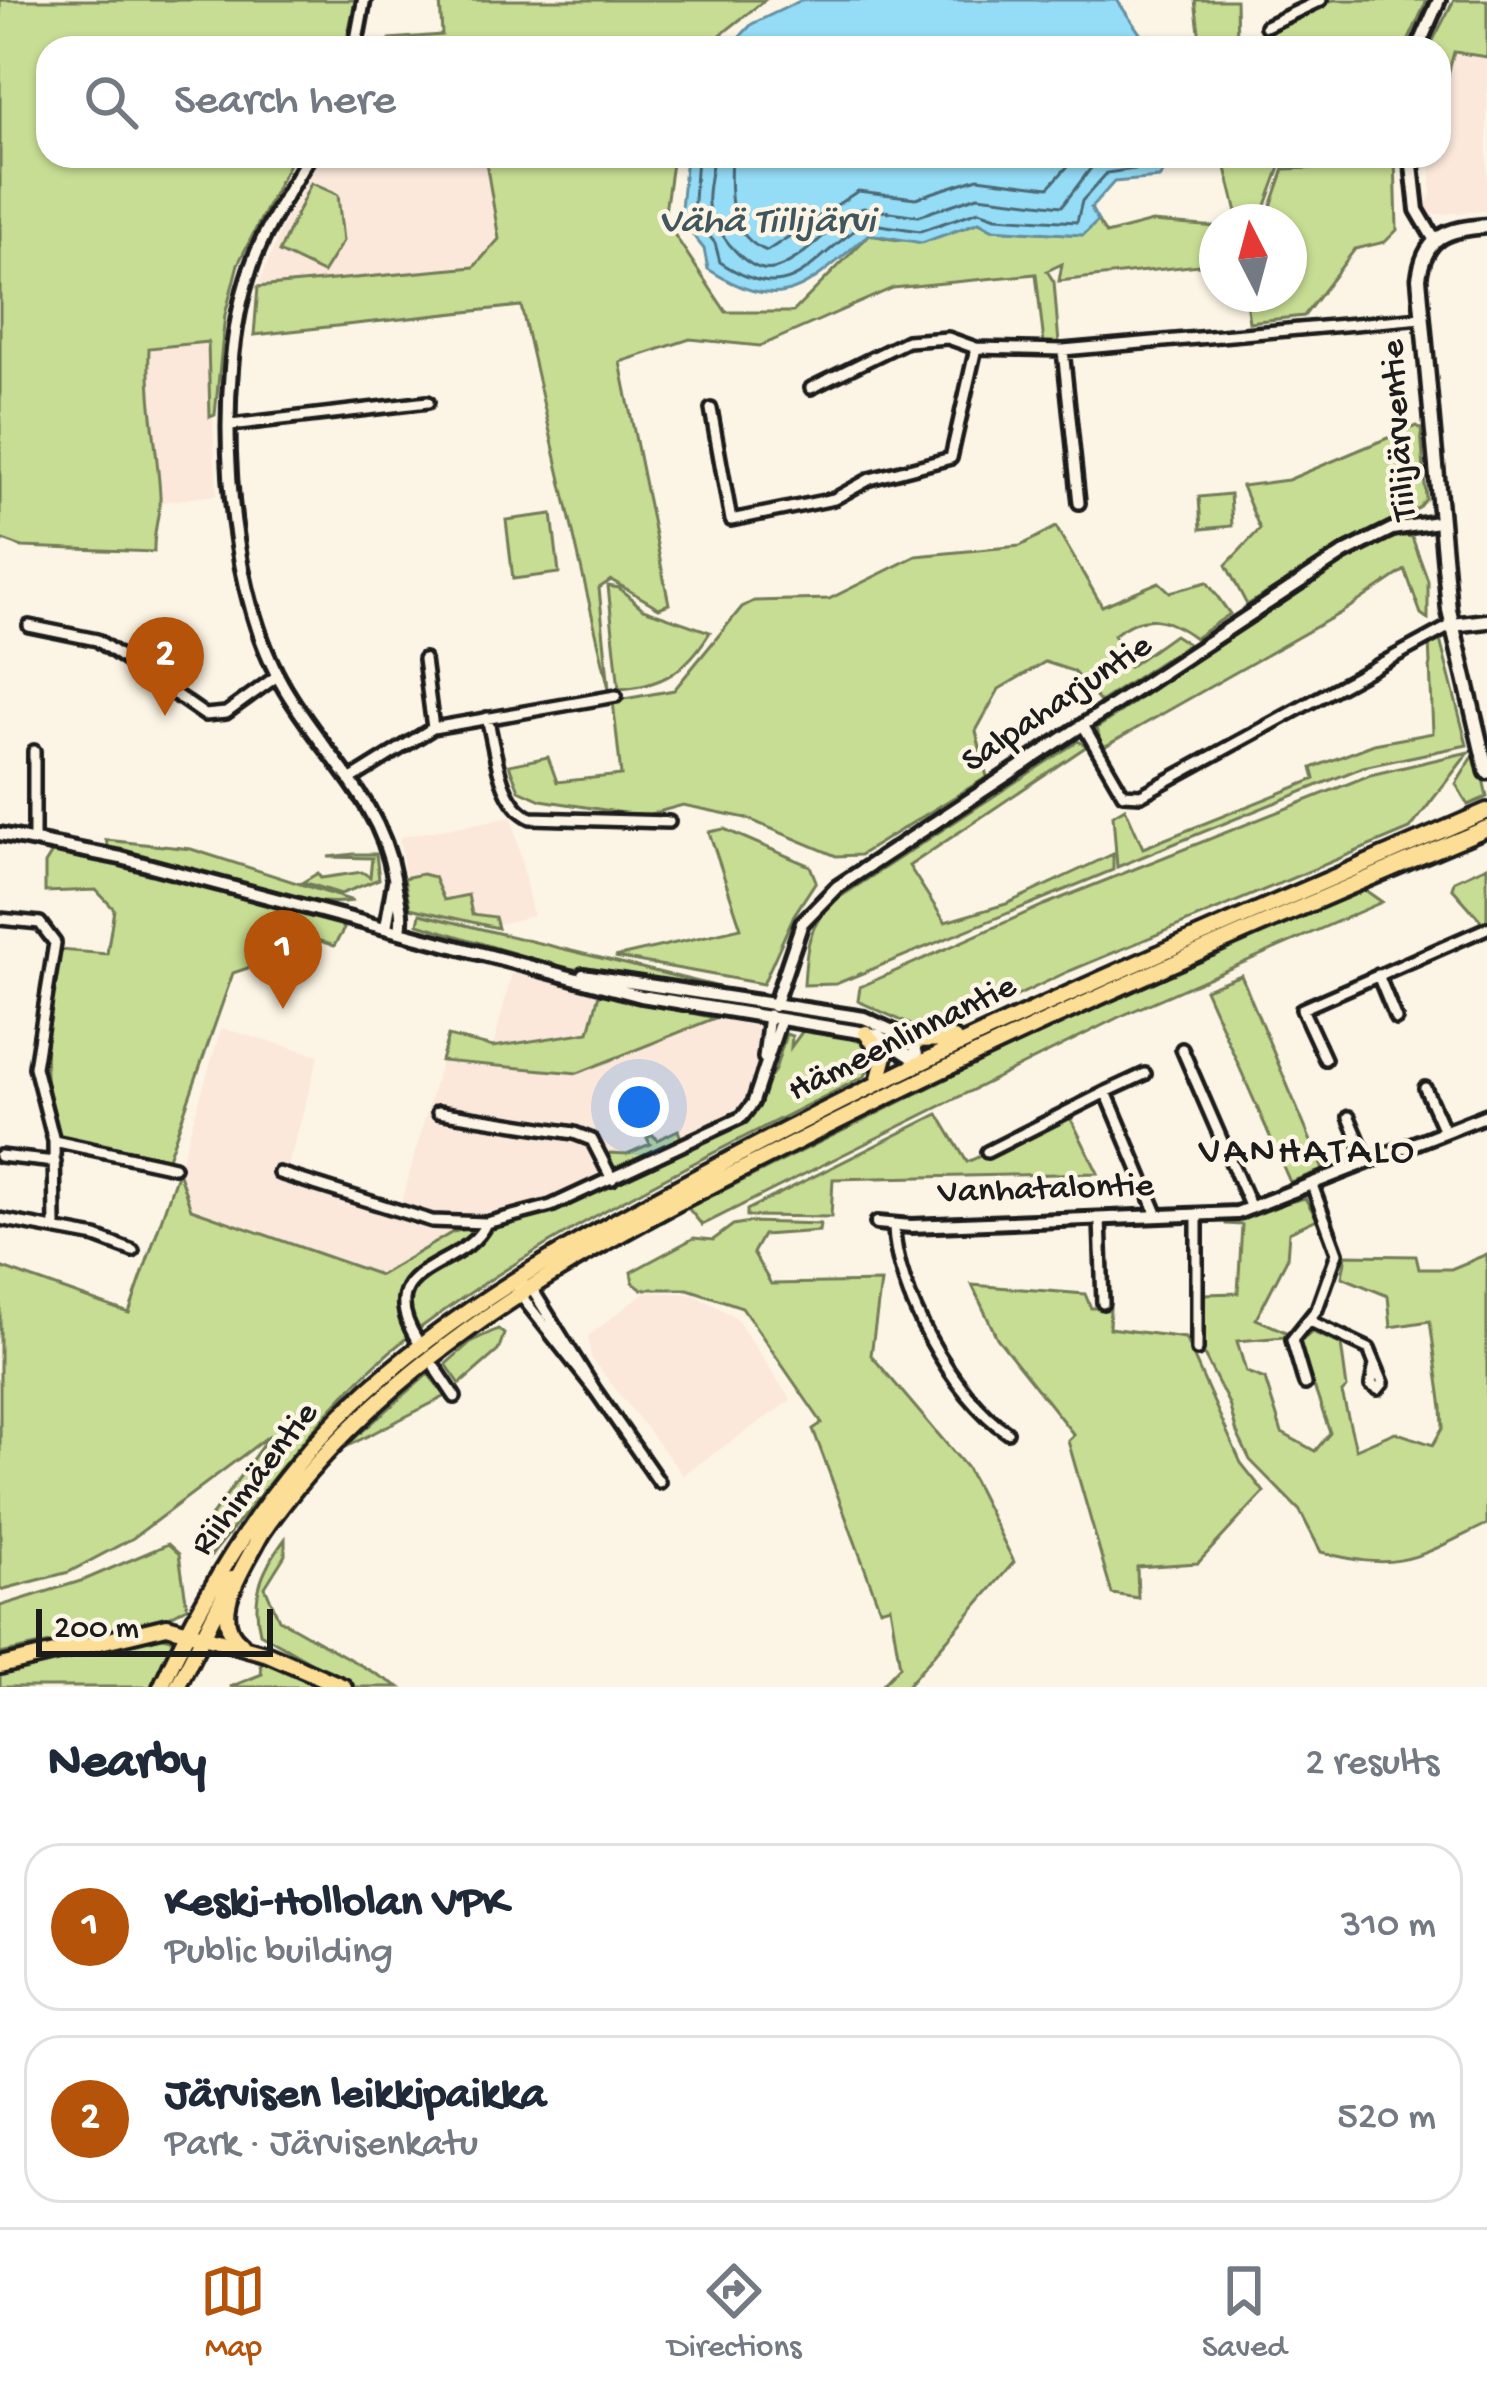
<!DOCTYPE html>
<meta charset="utf-8">
<style>
body{margin:0;font-family:"Gochi Hand",sans-serif;background:#f2f2f3;color:#1f2937}
.compass{position:absolute;left:1199px;top:204px;width:108px;height:108px;border-radius:50%;background:#fff;box-shadow:0 3px 9px #0004;rotate:354deg}
.scale{position:absolute;left:36px;bottom:30px;width:237px;box-sizing:border-box;padding-left:12px;border:6px solid #1c1c1c;border-top:0;font-size:33px;line-height:42px;white-space:nowrap;color:#1c1c1c;-webkit-text-stroke:9px #fcf5e5;paint-order:stroke}
.you{position:absolute;left:639px;top:1107px;width:42px;height:42px;margin:-30px;border:9px solid #fff;border-radius:50%;background:#1a73e8;box-shadow:0 0 0 18px #1a73e833}
.badge{display:grid;place-items:center;width:78px;height:78px;border-radius:50%;background:#b45309;color:#fff;font-size:39px;font-weight:700}
.pin{position:absolute;translate:-50% -99px;filter:drop-shadow(0 3px 6px #0008)}
.pin::after{content:'';position:absolute;top:63px;width:42px;height:36px;background:inherit;clip-path:polygon(0 0,100% 0,50% 100%)}
.list{margin:0;padding:0;list-style:none}
h2{display:flex;justify-content:space-between;align-items:center;height:156px;margin:0;padding:0 48px;font-size:51px}
h2 small{font-size:39px;font-weight:400;color:#747a83}
.list li{display:grid;grid-template-columns:78px 1fr auto;gap:36px;align-items:center;box-sizing:border-box;height:168px;margin:0 24px 24px;padding:0 24px;border:3px solid #e0e1e3;border-radius:36px}
.list b{display:block;font-size:45px;white-space:nowrap}
.list p{margin:0;font-size:39px;white-space:nowrap;color:#747a83}
.list em{font-size:39px;font-style:normal;color:#747a83}
.icon{flex:none;width:66px;height:66px;fill:none;stroke:currentColor;stroke-width:2;stroke-linecap:round;stroke-linejoin:round}
.map{position:relative;flex:none;width:1487px;height:1687px;overflow:hidden}
.search{position:absolute;background:#fff;box-shadow:0 3px 9px #0004;left:36px;right:36px;top:36px;height:132px;display:flex;align-items:center;gap:30px;box-sizing:border-box;padding:0 42px;border-radius:36px;color:#747a83;font-size:45px}
.sheet{height:540px;background:#fff}
nav{display:flex;justify-content:space-around;align-items:center;box-sizing:border-box;height:168px;border-top:3px solid #e0e1e3;background:#fff;font-size:33px;color:#747a83}
nav a{display:grid;justify-items:center;gap:6px}
nav .on{color:#b45309}
.map>svg:first-child{display:block}
.built{fill:#fbe8db}
.green{fill:#c7dd93;stroke:#727c58;stroke-width:3}
.water{fill:#95dcf7;stroke:#658f9f;stroke-width:3}
.lines{fill:none;stroke-linecap:round;stroke-linejoin:round}
.shore{stroke:#4c6974;stroke-width:3}
.minor-casing{stroke:#1c1c1c;stroke-width:18}
.tertiary-casing{stroke:#1c1c1c;stroke-width:20}
.secondary-casing{stroke:#1c1c1c;stroke-width:21}
.primary-casing{stroke:#1c1c1c;stroke-width:22}
.trunk-casing{stroke:#1c1c1c;stroke-width:22}
.minor{stroke:#fcf5e5;stroke-width:9}
.tertiary{stroke:#fcf5e5;stroke-width:10}
.secondary{stroke:#fcf5e5;stroke-width:12}
.primary{stroke:#fdde96;stroke-width:14}
.trunk{stroke:#fdde96;stroke-width:14}
.labels{text-anchor:middle;dominant-baseline:central;stroke-width:9;stroke-linejoin:round;paint-order:stroke}
.street-label{font-size:36px;fill:#1c1c1c;stroke:#fcf5e5}
.water-label{font-size:39px;font-style:italic;fill:#40565e;stroke:#fcf5e5}
.neighbourhood-label{font-size:39px;letter-spacing:3px;fill:#1c1c1c;stroke:#fcf5e5}
</style>
<div class="map">
<svg width="1487" height="1687" viewBox="0 0 1487 1687">
<rect width="100%" height="100%" fill="#fcf5e5"/>
<filter id="ink" filterUnits="userSpaceOnUse"><feTurbulence type="fractalNoise" baseFrequency=".00833" numOctaves="2"/><feDisplacementMap in="SourceGraphic" scale="24" xChannelSelector="R" yChannelSelector="G"/><feConvolveMatrix kernelMatrix="1 2 1 2 8 2 1 2 1" color-interpolation-filters="sRGB"/></filter>
<g filter="url(#ink)">
<path class="built" d="M1454,51L1487,57V211L1428,215L1423,210L1431,195V156H1439V109Z
M321,156H485L499,239L473,267L258,287L282,226Z
M209,342L217,495L161,502L147,404L149,348Z
M512,817L533,916L496,925L411,907L399,837Z
M512,972L599,994L589,1032L493,1047Z
M715,1018L759,1027L760,1056L741,1110L605,1178L526,1206L380,1275L190,1209L178,1171L221,1028L319,1055L287,1170L400,1207L441,1061L578,1073Z
M645,1292L695,1294L735,1317L791,1400L683,1475L591,1358L588,1336Z"/>
<path class="green" d="M0,0H355L345,48H48V156H293L238,264L225,315L215,415L210,417L208,342L149,348C147,399 157,445 160,495C161,510 153,530 154,552L22,547L0,539Z
M440,0H765L704,48H367L386,47L390,39L442,35Z
M1195,0H1236L1237,44L1333,0H1427L1405,48H1201Z
M1454,0H1487V57L1454,52L1439,109V48H1429Z
M485,156H673L664,219L726,312H793L870,234C909,247 942,237 979,222L992,229L1083,235L1098,221L1106,234L1152,222L1217,227V263L1059,281L1062,264L1047,271L1054,282L1059,344L1044,343L1036,274L893,288L760,346L690,339L620,362L669,604L659,608L611,580L599,588L609,689L521,306L254,335L258,287L474,267L499,239Z
M1223,156H1278L1282,162L1265,208L1251,220L1238,216Z
M1311,156H1395L1397,230L1385,242L1355,249L1304,316L1249,322L1245,294H1289V222H1255L1269,212L1284,169L1311,168Z
M311,183L338,195L343,241L323,273L279,252Z
M1416,426L1421,429L1426,499L1419,508L1373,529L1247,605L1226,565L1260,529L1242,486L1288,480Z
M1230,494L1232,526L1201,529L1199,497Z
M552,514L559,573L513,579L506,520Z
M1056,527L1102,606L1159,582L1170,592L1207,582L1230,614L1195,638C1167,617 1143,611 1114,635L1129,667L1174,635L1188,644L1100,702L1073,671L1045,662L999,689L976,731L987,777L860,855L836,856L746,818L683,805L643,816L541,800L519,790L509,765L548,757L557,782L621,775L613,701L674,690L742,607L754,601L829,599L916,556L1020,546Z
M1400,535L1412,537L1428,581V619L1421,614L1405,570L1344,611L1102,748L1097,728L1268,610L1361,552Z
M608,586L619,588L643,609L710,632C687,670 663,686 619,689Z
M1440,640L1467,745L1363,767L1117,867L1113,815L1125,808L1143,848L1315,779L1312,768L1374,744L1433,733L1429,641Z
M1078,741L1087,746L909,866L945,922L1006,904L1113,854V870L836,984L804,985C806,950 807,926 834,901Z
M1477,750L1487,797L1468,805L1456,784Z
M1469,752L1410,829L1067,972L975,1016L941,1030L918,1028L858,1001L860,987L1044,905L1370,775Z
M724,829L810,866L816,881L794,915L763,984L615,957L741,928L709,832Z
M106,840L191,849L353,901C297,911 171,866 109,849Z
M55,848L304,912L337,921L344,929L334,946C314,940 275,919 262,942C256,951 255,959 248,968L233,973L168,1158L59,1136C34,1068 49,1019 60,950L107,954L114,909L96,890L45,892V864Z
M354,854H376L379,879L341,894L303,882L318,873L321,878L362,872L370,877L372,858L328,857Z
M1487,866V922L1484,924L1452,888L1454,881Z
M422,874L434,877L444,900L468,895L472,914L495,917L498,928L410,908L404,878Z
M1365,890L1382,902L1119,1017L702,1225L688,1208L1042,1031Z
M420,914L719,987L718,993L556,966L418,924Z
M1241,975L1323,1170L1290,1182L1205,989Z
M599,994L715,1018L578,1073L441,1061L448,1036L493,1047L589,1032Z
M807,1025L858,1032L874,1057L865,1076C711,1154 551,1230 412,1334C332,1394 273,1481 210,1557L201,1530L270,1435L133,1538L69,1572L0,1590V1267L129,1313L178,1171L191,1209L380,1275L453,1232L560,1209L742,1117L775,1070L786,1034L792,1036L791,1047Z
M938,1114L967,1162L1069,1115L1098,1173L833,1179L831,1217L747,1216V1210Z
M678,1130L682,1142L618,1171L604,1161L610,1153L627,1154L650,1144L647,1138L653,1135L657,1140Z
M1305,1198L1317,1219L1289,1232L1287,1259L1256,1319L1286,1332L1284,1337L1237,1341L1246,1372L1265,1379L1282,1433L1315,1451L1330,1433L1299,1343L1312,1332L1341,1344L1347,1388L1342,1393L1356,1449L1395,1432L1433,1445L1443,1427L1442,1408L1430,1321L1391,1327L1388,1296L1342,1277L1346,1255L1416,1256L1419,1269H1451L1487,1254V1524C1416,1558 1400,1573 1321,1552L1300,1511L1250,1460L1237,1433L1229,1404L1203,1353V1294L1238,1293L1242,1225L1226,1224L1225,1219Z
M750,1222L820,1224L819,1231L763,1235L753,1253L771,1284L881,1282L871,1355L967,1468L1014,1562L906,1687H880L900,1666L890,1606L880,1609L813,1429L822,1423L742,1307L688,1289H641L633,1283L631,1272L694,1238L713,1240L733,1225Z
M972,1285L1085,1294L1091,1308H1110L1109,1328L1185,1338L1241,1463L1264,1492L1198,1563L1137,1567L1138,1598L1112,1594L1068,1441L1074,1435L997,1338Z
M498,1329L504,1334L498,1351L460,1384L446,1364L472,1341Z
M428,1374L446,1396L342,1449Z
M285,1539V1555L265,1587L279,1619L399,1687H354L260,1633C251,1595 262,1570 285,1539Z
M168,1544L179,1554L187,1607L169,1617L0,1654V1606L84,1580Z
M156,1635L175,1640L153,1687H0V1672Z
M269,1660L328,1687H230L262,1674L260,1665Z"/>
<path class="water" d="M802,0H1117L1150,48H729L752,24Z
M686,156H1177L1159,178L1114,182L1091,208L1098,221L1083,235L992,229L979,222L922,243L869,234C807,285 786,319 708,269L704,249L680,219Z"/>
<g class="lines">
<path class="shore" d="M697,156L693,216L715,243L720,262C795,312 808,257 866,223L920,231L979,211L996,217L1077,222L1082,201L1107,173L1154,166L1164,156
M713,156C712,172 704,199 710,213C720,235 749,278 777,268C811,255 831,222 863,208L918,216L978,196L1062,206L1094,164L1108,156
M731,156C729,191 727,236 767,251L858,191L916,198L978,178L1049,187L1077,156"/>
<defs>
<path id="minor" d="M1266,26L1321,0
M1063,350L1079,503
M811,388L907,341L948,338L976,348L1063,350L1422,318
M711,409L731,520L834,499L870,479L951,458L976,348
M231,425L428,402
M29,626L97,640L205,715L226,713L277,676
M424,659L433,728
M487,718C496,750 498,803 531,818L669,822
M1083,725L1123,794L1141,795L1452,625
M34,751V838
M351,779L433,728L616,696
M0,919L40,923L55,943L35,1067L54,1141L55,1228
M1378,975L1396,1019
M1182,1049L1251,1208
M764,1058L769,1015
M1325,1059L1302,1009L1487,928
M1145,1074L1106,1092L1158,1216
M1425,1088L1444,1131
M438,1112L574,1133L592,1140L612,1179
M1349,1117L1368,1162
M54,1141L174,1167
M987,1152L1106,1092
M0,1156L55,1162
M279,1173L432,1221L486,1223L551,1206L742,1117L753,1103L781,1019
M0,1219L96,1237L133,1251
M1100,1219L1103,1303
M894,1227C895,1290 953,1397 1007,1432
M515,1280L532,1289L595,1390L521,1296Z
M1310,1321L1369,1349L1383,1383L1378,1389L1371,1385L1375,1364
M417,1340C369,1262 465,1272 486,1223
M1197,1350V1214
M435,1367L455,1397
M1305,1384L1292,1340L1317,1309L1337,1253L1312,1185
M595,1390L659,1482"/>
<path id="tertiary" d="M355,48L364,0
M1418,48L1439,0
M309,156C288,193 264,229 250,270C213,378 224,581 281,682C319,751 380,797 394,877C397,897 404,911 400,931
M1411,156L1417,210L1434,239
M0,834L121,858L641,996L878,1035L919,1062
M386,927L394,882
M583,975L864,1018L913,1040L920,1065
M774,1006L802,923L837,887L1344,553L1392,529L1438,522
M877,1223L911,1226L1237,1213L1487,1115"/>
<path id="secondary" d="M1487,226C1448,229 1425,235 1419,278L1449,610L1487,772
M1452,625L1487,621"/>
<path id="primary" d="M866,1033L885,1056L878,1082
M913,1040L954,1039
M257,1540C388,1344 619,1231 824,1128C1041,1019 1264,922 1487,828
M161,1687C209,1581 270,1484 354,1403C456,1306 580,1240 703,1174C956,1036 1223,926 1487,811
M177,1687L232,1579"/>
<path id="trunk" d="M241,1643C206,1617 246,1565 261,1534
M0,1666L167,1626L268,1654L344,1687"/>
</defs>
<use href="#minor" class="minor-casing"/>
<use href="#tertiary" class="tertiary-casing"/>
<use href="#secondary" class="secondary-casing"/>
<use href="#primary" class="primary-casing"/>
<use href="#trunk" class="trunk-casing"/>
<use href="#minor" class="minor"/>
<use href="#tertiary" class="tertiary"/>
<use href="#secondary" class="secondary"/>
<use href="#primary" class="primary"/>
<use href="#trunk" class="trunk"/>
</g>
</g>
<g class="labels">
<g class="street-label">
<text transform="translate(1401 430) rotate(-94)">Tiilijärventie</text>
<text transform="translate(1058 705) rotate(-34)">Salpaharjuntie</text>
<text transform="translate(903 1040) rotate(-26)">Hämeenlinnantie</text>
<text transform="translate(1046 1191) rotate(-2)">Vanhatalontie</text>
<text transform="translate(256 1480) rotate(-52)">Riihimäentie</text>
</g>
<g class="water-label">
<text x="767" y="224">Vähä Tiilijärvi</text>
</g>
<g class="neighbourhood-label">
<text x="1308" y="1154">VANHATALO</text>
</g>
</g>
</svg>
<svg class="compass" viewBox="-18 -18 36 36"><path d="M0-13l5 13h-10z" fill="#e53935"/><path d="M0 13l5-13h-10z" fill="#747a83"/></svg>
<div class="scale">200 m</div>
<div class="you"></div>
<div class="pin badge" style="left:283px;top:1009px">1</div>
<div class="pin badge" style="left:165px;top:716px">2</div>
<div class="search"><svg class="icon" aria-label="search" viewBox="0 0 24 24"><circle cx="10" cy="10" r="6"/><path d="M15 15l6 6"/></svg>Search here</div>
</div>
<section class="sheet">
<h2>Nearby<small>2 results</small></h2>
<ul class="list">
<li><span class="badge">1</span><div><b>Keski-Hollolan VPK</b><p>Public building</p></div><em>310 m</em></li>
<li><span class="badge">2</span><div><b>Järvisen leikkipaikka</b><p>Park · Järvisenkatu</p></div><em>520 m</em></li>
</ul>
</section>
<nav>
<a class="on"><svg class="icon" aria-label="map" viewBox="0 0 24 24"><path d="M3 6l6-2 6 2 6-2v14l-6 2-6-2-6 2zM9 4v14M15 6v14"/></svg>Map</a>
<a><svg class="icon" aria-label="directions" viewBox="0 0 24 24"><path d="M12 3l9 9-9 9-9-9zM9 14v-3h6M13 9l2 2-2 2"/></svg>Directions</a>
<a><svg class="icon" aria-label="saved" viewBox="0 0 24 24"><path d="M7 4h10v16l-5-4-5 4z"/></svg>Saved</a>
</nav>
